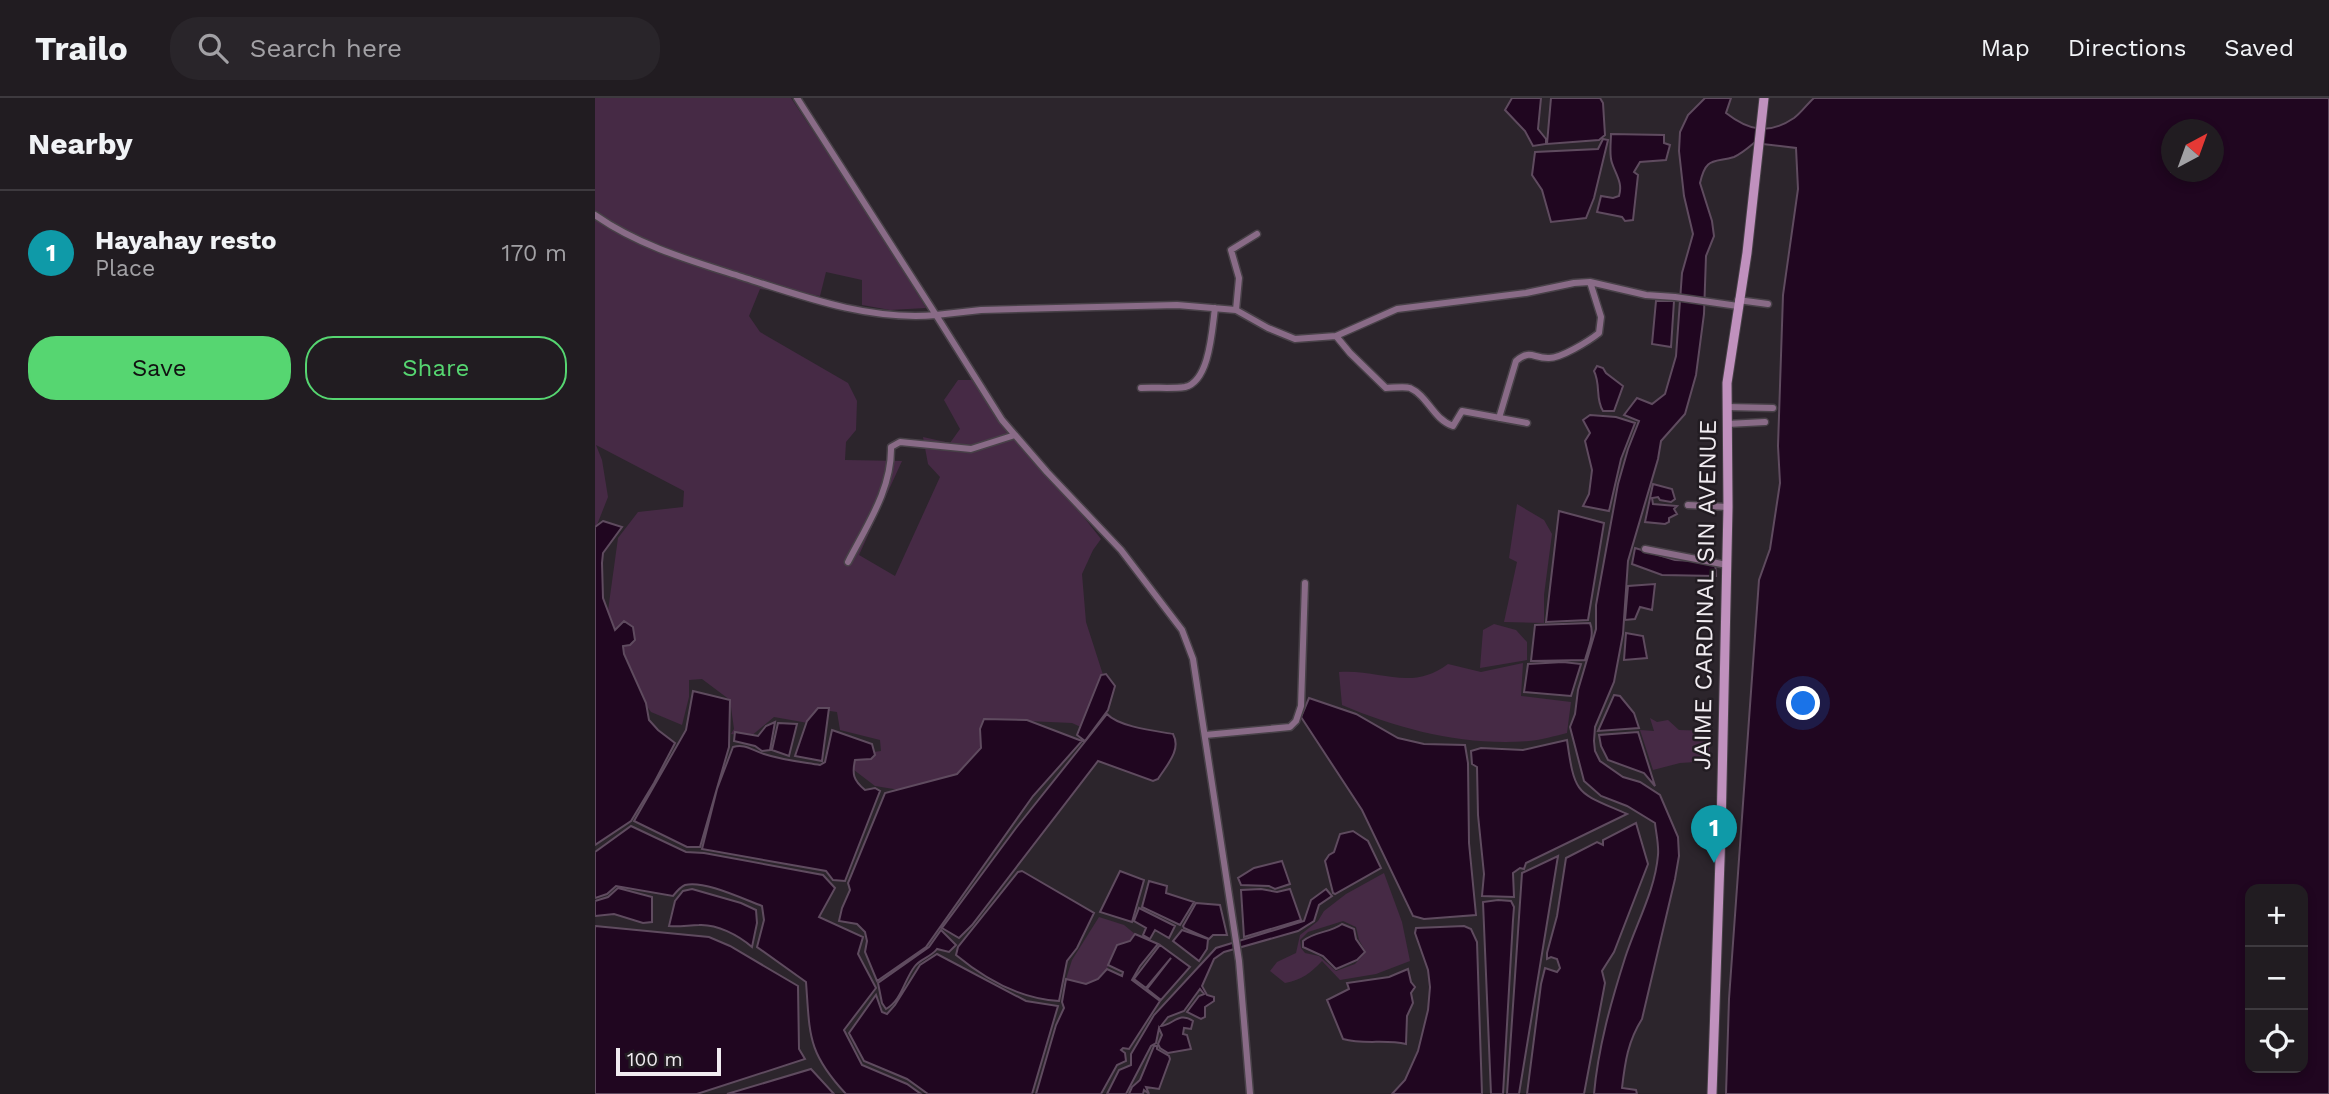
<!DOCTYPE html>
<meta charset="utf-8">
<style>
body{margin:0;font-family:"Work Sans",sans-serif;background:#29252a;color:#f1f3f6}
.controls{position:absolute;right:21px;bottom:21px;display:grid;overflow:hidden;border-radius:14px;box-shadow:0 4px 10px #0003}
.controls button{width:63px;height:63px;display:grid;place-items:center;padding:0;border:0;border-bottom:2px solid #3e3a3f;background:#211c21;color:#f1f3f6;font:35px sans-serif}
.compass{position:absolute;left:1566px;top:21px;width:63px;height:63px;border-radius:50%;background:#211c21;box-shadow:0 4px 10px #0003;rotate:41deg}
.scale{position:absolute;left:21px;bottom:18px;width:105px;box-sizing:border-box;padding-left:7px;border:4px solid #f1ecf1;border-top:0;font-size:19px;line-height:24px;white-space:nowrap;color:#f1ecf1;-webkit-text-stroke:5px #221c22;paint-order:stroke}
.you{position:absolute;left:1209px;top:606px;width:24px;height:24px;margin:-18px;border:5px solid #fff;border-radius:50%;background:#1a73e8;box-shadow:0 0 0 10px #1a73e833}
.badge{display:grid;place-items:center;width:46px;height:46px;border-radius:50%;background:#56d671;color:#fff;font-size:23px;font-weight:700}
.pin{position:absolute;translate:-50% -58px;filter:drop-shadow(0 2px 4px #0008)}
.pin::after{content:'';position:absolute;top:37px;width:24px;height:21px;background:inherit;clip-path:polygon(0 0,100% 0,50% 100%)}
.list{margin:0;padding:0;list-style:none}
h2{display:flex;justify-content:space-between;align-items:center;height:91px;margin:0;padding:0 28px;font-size:30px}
h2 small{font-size:23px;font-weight:400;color:#a2a1a5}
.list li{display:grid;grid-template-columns:46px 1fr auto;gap:21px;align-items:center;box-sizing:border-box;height:126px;padding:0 28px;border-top:2px solid #3e3a3f}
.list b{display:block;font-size:26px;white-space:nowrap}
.list p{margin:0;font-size:23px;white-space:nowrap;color:#a2a1a5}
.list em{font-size:23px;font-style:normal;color:#a2a1a5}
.actions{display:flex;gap:14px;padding:21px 28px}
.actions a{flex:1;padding:16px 0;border:2px solid #56d671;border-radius:28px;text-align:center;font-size:24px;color:#56d671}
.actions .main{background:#56d671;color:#111}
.icon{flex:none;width:38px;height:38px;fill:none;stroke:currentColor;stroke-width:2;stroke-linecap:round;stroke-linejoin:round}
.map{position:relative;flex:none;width:1734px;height:996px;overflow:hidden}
header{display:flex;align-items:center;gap:42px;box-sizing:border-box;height:98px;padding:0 35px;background:#211c21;border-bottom:2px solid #3e3a3f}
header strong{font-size:33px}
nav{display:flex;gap:38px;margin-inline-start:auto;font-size:24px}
.search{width:490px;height:63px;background:#29252a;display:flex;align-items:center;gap:18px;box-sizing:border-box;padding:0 24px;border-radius:28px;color:#a2a1a5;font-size:26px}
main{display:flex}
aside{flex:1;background:#211c21}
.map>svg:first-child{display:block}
.green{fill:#462a45;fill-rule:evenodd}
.water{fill:#200620;stroke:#5f4b5f;stroke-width:2;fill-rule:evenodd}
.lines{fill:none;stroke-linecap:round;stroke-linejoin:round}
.street-casing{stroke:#484148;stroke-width:9}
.secondary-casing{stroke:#484148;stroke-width:11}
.street{stroke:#896b87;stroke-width:6}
.secondary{stroke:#c091be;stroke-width:9}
.labels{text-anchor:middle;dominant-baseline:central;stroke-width:5;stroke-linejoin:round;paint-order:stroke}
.street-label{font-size:24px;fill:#f1ecf1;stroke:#221c22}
</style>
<header>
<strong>Trailo</strong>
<div class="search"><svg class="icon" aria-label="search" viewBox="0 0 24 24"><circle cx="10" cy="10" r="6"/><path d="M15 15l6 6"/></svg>Search here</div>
<nav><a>Map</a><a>Directions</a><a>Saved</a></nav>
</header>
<main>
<aside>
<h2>Nearby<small></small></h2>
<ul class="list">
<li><span class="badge" style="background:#0f9aa8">1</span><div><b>Hayahay resto</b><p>Place</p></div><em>170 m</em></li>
</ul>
<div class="actions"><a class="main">Save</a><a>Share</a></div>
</aside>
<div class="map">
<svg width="1734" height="996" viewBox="0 0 1734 996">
<rect width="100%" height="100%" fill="#2c252c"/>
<path class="green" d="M0,0H196L276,121L331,210L295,212L267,207V182L231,174L225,198L165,191L154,218L165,234L253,285L262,303L261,332L251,344L250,362L307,363L264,457L300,478L345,379L333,366L328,339L355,345L365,331L349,302L363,282H381L506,441L498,452L487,476L491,524L510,583L488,630L477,625L389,621L385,631L387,650L366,675L305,692L280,688L242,659L286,653L285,642L245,632L242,614L228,612L213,625L179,619L155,639L136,636L139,631L135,602L107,581L94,582V599L87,627L56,614L20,565L12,520L23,440L43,414L88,409L89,393L1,347L7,362L13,399L0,432Z
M922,406L949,422L957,436L949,497V525L909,524L922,464L914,460Z
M899,526L921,532L932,544V562L885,570L888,532Z
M928,565L926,598L976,604L972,635C959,638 947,642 934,643C869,648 806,632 747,607L744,574C786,571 816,594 853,566L886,574Z
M1055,620L1062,624L1073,622L1084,632L1115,633V663L1085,665L1058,672L1045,632L1059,633Z
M789,775L807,824L815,863L781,876L745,882L727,863C716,875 706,882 690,885L675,873L682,864L701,855L705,837L723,823L729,813L751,796ZM748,823L761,829L764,842L771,854L760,866L741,873L724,858L710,855L706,850L705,842L713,834Z
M504,819L529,827L540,836L503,881L491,886L471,881L477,862Z"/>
<path class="water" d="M917,0H946L943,31L951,41V46L938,48L930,33L910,12Z
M956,0H1005L1008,5L1010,37L1004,42L952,46Z
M1110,0H1136L1131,15C1154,33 1174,37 1199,20C1206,15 1212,6 1219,0H1734V996H1131L1134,901L1164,482L1175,451L1185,385L1183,348L1188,197L1203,91L1201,50L1159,45C1153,50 1146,56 1139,59C1119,65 1111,58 1105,85L1117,123L1119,138L1111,158L1109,216L1101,277L1090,316L1066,343L1063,361L1033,463L1028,536L1019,584L1000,629L999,643L1000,653L1005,663L1028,679L1045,684L1065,697L1083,739L1084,758L1080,781L1047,921C1033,943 1030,964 1027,990L1041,992L1042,996H999C1003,950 1016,904 1030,860C1041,826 1060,793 1063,757C1064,747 1061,735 1060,725L1032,708L1006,698L989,683L975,629L980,616L983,592L1001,531V507L1023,386L1033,351L1044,323L1029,317L1042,300L1057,306L1070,296L1081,258L1087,175L1098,136L1089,98L1084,53L1085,34L1093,17ZM1576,32H1618V74H1576ZM1655,791H1708V970H1655Z
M1016,36L1069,37V45L1075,47L1071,62L1045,64L1039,74L1043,77L1038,122L1030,123L1027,119L1002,114L1006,98L1018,100L1024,98C1028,85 1021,77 1017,65C1014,57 1016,44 1016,36Z
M1008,41L1013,42L999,100L991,120L956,124L947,92L937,77L940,54L1003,51Z
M1061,203H1079L1076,249L1057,246Z
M1002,268L1008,270L1011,275L1028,288L1019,313H1008C1000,301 1006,287 999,273Z
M995,317L1021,319L1040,325L1026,361L1014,413L988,408L994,396L997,372L990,343L995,335L988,322Z
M1058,386L1077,391L1080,401L1076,404L1065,402L1063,399L1057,400L1058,406L1082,408L1079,411L1082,416L1074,420V424L1070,426L1050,424Z
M964,413L1009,425L993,522L951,524Z
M8,423L27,429L8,455L7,465L8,500L20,532L29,523L38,529L40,542L35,547L28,548L29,556L51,605L54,622L63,632L80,645L59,685L36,723L0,747V429Z
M1040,450L1080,462L1120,464L1121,478L1067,477L1037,466Z
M1060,486L1057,512L1045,509L1040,521L1030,522L1033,488Z
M995,525C1000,537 993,550 990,562L936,563L940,527Z
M1031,535L1048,538L1052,560L1029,562Z
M968,564L986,566L976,598L929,594L933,566Z
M511,576L520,588L513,612L490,643L482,637L506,577Z
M98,593L135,602L134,649L105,749H92L39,723L91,632Z
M1019,597L1025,598L1039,615L1044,630L1003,633Z
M714,600L761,616L803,640L829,646L870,647L873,665L874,745L881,817L829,821L818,818L767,712L706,619Z
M223,610H234L227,663L200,658L212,623Z
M512,616C524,629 561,633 578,636C587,652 571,668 563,681L558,683L503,663L377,827L364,840L347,830L421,730Z
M389,621L432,622L487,643L438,698L331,849L282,883L270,854L272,843L270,834L262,826L244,823L247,810L255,792L253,785L290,695L362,676L386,650L385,631Z
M180,624L175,652L167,653L160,648L139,643L140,634L163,638L171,628Z
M183,625L202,626L194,658L177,652Z
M237,632L277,646L280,657L276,661L260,662C257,676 258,682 270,692L280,690L285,693L250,783L238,782L231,773L107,751L122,691L138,649C150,645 158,653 169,656C187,662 207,664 225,667L230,664Z
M1043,634L1060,688L1049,675L1013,662L1006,648L1004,637Z
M972,642C980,699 982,694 1032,716L931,765L929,771L925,770L918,775L919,799L887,798L889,776L883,717L882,669L877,666L876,653L886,650L928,652Z
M1041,725L1053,766L1019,854L1007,873L1010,885L989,996H932L946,886L950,870L962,874L965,870L962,861L956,859L952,861V855L962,818L971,760L1002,744L1008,747V742Z
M36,728L91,754L109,755L228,777L240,790L224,819L268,839L263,856L281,890L249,932L267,967L312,986L326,996H251C212,954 215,937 211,884L162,849L169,822L167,808C148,801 109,782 90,787C85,789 82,793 78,798L21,788L12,796L0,800V754Z
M758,733L773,743L786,770L740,796L738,795L730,763L734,757L739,754L745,736Z
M963,758L924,996H912L927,775Z
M687,763L695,786L680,791L674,788L646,787L643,780L659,770Z
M427,773L499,815L482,850L472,863L464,903C426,901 390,881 361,857L363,849L423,774Z
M525,773L549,782L537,824L505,814Z
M554,783L572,788L571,795L599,804L585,827L547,809Z
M23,790L57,799V824L48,825L19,816L0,818V803L13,799Z
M97,791L146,805L161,812L162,825L157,849C143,837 122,826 104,827C94,827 85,829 74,828L80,803L88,793Z
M666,791L682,794L695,791L706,822L649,839L646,792Z
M731,791L737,798L724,807L719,823L703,833L629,854L619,861L607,888L612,897L619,899V903L610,909V919L606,921L592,914L604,898L609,896L605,891L589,913L573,919L566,928C578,927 584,913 598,923L596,931L589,930L588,936L592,937L596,951L573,955L565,950L563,946L567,937L564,930L561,945L556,948L531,996H512L524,972L536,967V956L559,917L621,850L709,823L716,802Z
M903,802L916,803L919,809L918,822L908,996H896L888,804Z
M601,805L625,807L632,837H618L614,841L589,830L588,828Z
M544,810L580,828L574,840L560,832L555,841L548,837L551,830L539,823Z
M747,826L759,831L761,841L770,854L762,862L741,871L728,858L708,849V843C720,833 735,835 747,826Z
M0,828L114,839L135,848L203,888L204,951L210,961L102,996H0Z
M869,828L876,831L882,844L887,996H797L810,982L823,953L833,912L835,889L833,872L820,835L821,830Z
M346,832L361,847L354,854L342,851C336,859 325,861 320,868C309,882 307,902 291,911L287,905L283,885L334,849Z
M587,832L613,841L612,851L604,863L578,843Z
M540,836L563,846L545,868L537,882L565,903L534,951L528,950L526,952L530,955L531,963L522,967L506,996H441L461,927L469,910L467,904L471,881L491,886L503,881L512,871L527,878L528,874L513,867L522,847L535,843Z
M565,847L595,869L566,902L552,891L576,860L551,890L539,881Z
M342,856L431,903L463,908L437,996H333L312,981L269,963L254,935L281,897L287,914L292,916L300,907L325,867Z
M813,871L816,884L820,889L816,895L818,905L812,918L811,946C790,941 769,947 748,941L732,902L754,891L752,885L794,879Z
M559,948H562V951L574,958L575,961L564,991L551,989L554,996L549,992L548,996H534L537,989L545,982Z
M216,971L239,996H132Z"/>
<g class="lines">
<defs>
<path id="street" d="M202,0L341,217L386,212L582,207L641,212L673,230L700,241L741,238L802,211L931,195L979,185L995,184L1051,197L1080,199L1143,208
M0,117C44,148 97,163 147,179C209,199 275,223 341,217L407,322L452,374L526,452L587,532L598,561L644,863L655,996
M1143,202L1173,206
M641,212L644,180L636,152L662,136
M741,238L755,255L791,290C798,290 809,288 815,290C833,298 838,321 858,328L867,313L932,325
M546,290C560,289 576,291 590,289C615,283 617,231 620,210
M1132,309L1178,310
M904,320L921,263C936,251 937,260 953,260C965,261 994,243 1004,235L1006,219L995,184
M1132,326L1170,324
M1093,407L1133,409
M1050,451L1132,467
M253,464C272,427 297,391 296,349L305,344L376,351L420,337
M610,637L695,629L701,623L706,608L710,485"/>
<path id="secondary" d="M1117,996L1126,732L1133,409L1132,285L1152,155L1169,0"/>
</defs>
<use href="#street" class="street-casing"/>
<use href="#secondary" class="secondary-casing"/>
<use href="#street" class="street"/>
<use href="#secondary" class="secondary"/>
</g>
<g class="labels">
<g class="street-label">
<text transform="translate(1110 497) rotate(-89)">JAIME CARDINAL SIN AVENUE</text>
</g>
</g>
</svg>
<div class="controls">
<button>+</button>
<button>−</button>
<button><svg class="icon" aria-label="locate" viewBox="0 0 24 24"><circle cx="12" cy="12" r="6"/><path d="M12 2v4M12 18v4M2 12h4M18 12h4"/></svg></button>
</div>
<svg class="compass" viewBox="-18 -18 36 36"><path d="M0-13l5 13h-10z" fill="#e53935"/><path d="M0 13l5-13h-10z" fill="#a2a1a5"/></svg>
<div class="scale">100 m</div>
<div class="you"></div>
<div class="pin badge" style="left:1119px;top:765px;background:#0f9aa8">1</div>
</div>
</main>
